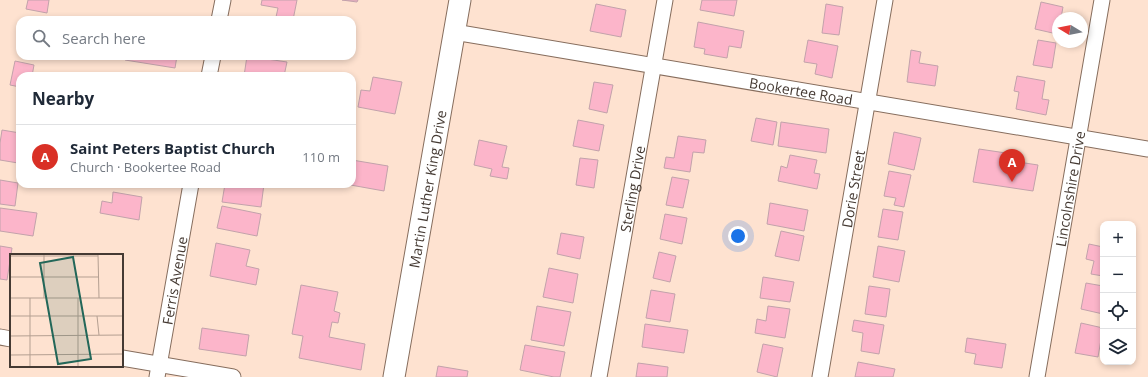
<!DOCTYPE html>
<meta charset="utf-8">
<style>
body{margin:0;font-family:"Open Sans",sans-serif;background:#f2f2f3;color:#1f2937}
.controls{position:absolute;right:12px;bottom:12px;display:grid;overflow:hidden;border-radius:8px;box-shadow:0 2px 6px #0003}
.controls button{width:36px;height:36px;display:grid;place-items:center;padding:0;border:0;border-bottom:1px solid #e0e1e3;background:#fff;color:#1f2937;font:20px sans-serif}
.compass{position:absolute;left:1052px;top:12px;width:36px;height:36px;border-radius:50%;background:#fff;box-shadow:0 2px 6px #0003;rotate:280deg}
.you{position:absolute;left:738px;top:236px;width:14px;height:14px;margin:-10px;border:3px solid #fff;border-radius:50%;background:#1a73e8;box-shadow:0 0 0 6px #1a73e833}
.badge{display:grid;place-items:center;width:26px;height:26px;border-radius:50%;background:#d93025;color:#fff;font-size:13px;font-weight:700}
.pin{position:absolute;translate:-50% -33px;filter:drop-shadow(0 1px 2px #0008)}
.pin::after{content:'';position:absolute;top:21px;width:14px;height:12px;background:inherit;clip-path:polygon(0 0,100% 0,50% 100%)}
.list{margin:0;padding:0;list-style:none}
h2{display:flex;justify-content:space-between;align-items:center;height:52px;margin:0;padding:0 16px;font-size:17px}
h2 small{font-size:13px;font-weight:400;color:#747a83}
.list li{display:grid;grid-template-columns:26px 1fr auto;gap:12px;align-items:center;box-sizing:border-box;height:64px;padding:0 16px;border-top:1px solid #e0e1e3}
.list b{display:block;font-size:15px;white-space:nowrap}
.list p{margin:0;font-size:13px;white-space:nowrap;color:#747a83}
.list em{font-size:13px;font-style:normal;color:#747a83}
.icon{flex:none;width:22px;height:22px;fill:none;stroke:currentColor;stroke-width:2;stroke-linecap:round;stroke-linejoin:round}
.map{position:relative;flex:none;width:1148px;height:377px;overflow:hidden}
.search{position:absolute;background:#fff;box-shadow:0 2px 6px #0003;left:16px;top:16px;width:340px;height:44px;display:flex;align-items:center;gap:10px;box-sizing:border-box;padding:0 14px;border-radius:12px;color:#747a83;font-size:15px}
.panel{position:absolute;background:#fff;box-shadow:0 2px 6px #0003;left:16px;top:72px;width:340px;height:116px;border-radius:12px}
.map>svg:first-child{display:block}
.building{fill:#fcb5ca;stroke:#c2a2ab}
.lines{fill:none;stroke-linecap:round;stroke-linejoin:round}
.minor-casing{stroke:#866d5d;stroke-width:17}
.secondary-casing{stroke:#866d5d;stroke-width:23}
.minor{stroke:#fff;stroke-width:15}
.secondary{stroke:#fff;stroke-width:21}
.labels{text-anchor:middle;dominant-baseline:central;stroke-width:4;stroke-linejoin:round;paint-order:stroke}
.street-label{font-size:14px;fill:#453a33;stroke:#fff}
.inset-road{fill:none;stroke:#b49f91;stroke-width:1}
.view{fill:#236759;fill-opacity:0.15;stroke:#236759;stroke-width:2}
.inset-edge{fill:none;stroke:#453a33;stroke-width:2}
</style>
<div class="map">
<svg width="1148" height="377" viewBox="0 0 1148 377">
<rect width="100%" height="100%" fill="#fee2d0"/>
<path class="building" d="M28,0H49L47,13L26,9Z
M262,0H297L293,20L276,17L278,8L261,5Z
M342,0H358L357,2Z
M702,0H737L734,16L700,10Z
M1041,2L1063,7L1061,18H1058L1057,34L1035,29Z
M596,4L626,10L621,37L590,31Z
M826,4L843,7L839,35L822,33Z
M698,22L744,31L741,48L729,46L727,58L704,54L705,49L694,47Z
M808,40L838,46L832,78L815,74L817,64L804,62Z
M1038,40L1056,43L1052,68L1033,65Z
M911,50L921,52L919,63L938,66L935,86L907,82Z
M126,56H177L175,68L125,60Z
M247,56L287,62L284,76H244Z
M15,61L34,65L32,76H20V87L10,85Z
M1017,76L1045,81L1042,99L1049,100L1046,115L1016,109L1019,92L1014,91Z
M373,77L402,82L395,114L358,107L361,90L370,91Z
M594,82L613,85L607,113L589,109Z
M756,118L777,122L773,145L751,141Z
M578,120L604,125L599,151L573,146Z
M781,122L829,129L826,153L778,146Z
M2,130L20,133V157H19L18,163L0,160V143Z
M894,132L921,138L914,170L888,164Z
M678,136L706,140L704,153L693,152L690,172L664,168L666,157L674,158Z
M479,140L507,146L502,167L509,168L507,179L490,176L492,169L474,165Z
M979,149L1006,153L1005,160L1038,165L1033,191L973,182Z
M790,155L817,160L814,173L820,174L817,189L778,181L781,166L787,168Z
M580,158L598,160L594,188L576,185Z
M352,160L388,166L384,191L345,184H352Z
M889,171L911,175L904,207L894,205L896,198L884,196Z
M672,177L689,180L683,208L666,205Z
M0,180L18,183L15,206L0,204Z
M225,184H264L261,207L222,202Z
M113,192L142,197L139,220L100,213L102,201L112,203Z
M770,203L808,210L804,231L767,224Z
M222,206L261,214L257,236L217,228Z
M0,208L37,213L33,236L0,231Z
M883,209L903,212L898,240L878,237Z
M665,214L687,218L682,244L660,239Z
M781,231L804,236L799,261L775,256Z
M561,233L584,237L580,259L557,254Z
M216,243L250,250L246,266L259,269L256,285L210,276Z
M1089,244L1103,247V276L1091,274L1094,261L1086,259Z
M0,246L12,248L7,280L0,279Z
M878,246L905,251L899,282L873,277Z
M659,252L676,256L670,282L653,278Z
M549,268L578,274L573,303L543,297Z
M763,277L794,282L790,302L760,298Z
M1086,283L1103,286V314L1081,309Z
M301,285L338,292L334,311L340,313L338,323L332,322L329,337L365,344L361,370L299,358L303,336L292,334Z
M869,286L890,289L886,317L865,314Z
M651,290L675,294L670,322L646,318Z
M537,306L571,312L564,346L531,340Z
M768,306L790,309L785,338L755,333L757,319L766,321Z
M854,320L884,325L879,354L861,351L863,333L852,331Z
M1081,323L1103,328L1098,357L1075,353Z
M645,324L688,330L684,353L642,347Z
M202,328L249,335L246,356L199,349Z
M967,338L1006,344L1002,368L974,364L976,354L965,352Z
M763,344L783,348L777,377L757,372Z
M525,345L565,352L560,377H554L520,370Z
M858,362L895,369L893,377H855Z
M638,363L668,367L667,377H636Z
M438,366L468,371L467,377H436Z"/>
<g class="lines">
<defs>
<g id="minor">
<path d="M219,20L223,0"/>
<path id="s1" d="M454,32L1148,149"/>
<path d="M209,76L213,56"/>
<path d="M0,337L11,339"/>
<path d="M122,358L233,377"/>
<path id="s2" d="M157,377L191,184"/>
<path id="s3" d="M599,377L665,0"/>
<path id="s4" d="M820,377L885,0"/>
<path id="s5" d="M1037,377L1102,0"/>
</g>
<g id="secondary">
<path id="s6" d="M394,377L460,0"/>
</g>
</defs>
<use href="#minor" class="minor-casing"/>
<use href="#secondary" class="secondary-casing"/>
<use href="#minor" class="minor"/>
<use href="#secondary" class="secondary"/>
</g>
<g class="labels">
<g class="street-label">
<text stroke="none"><textPath href="#s1" startOffset="352">Bookertee Road</textPath></text>
<text stroke="none"><textPath href="#s6" startOffset="191">Martin Luther King Drive</textPath></text>
<text stroke="none"><textPath href="#s3" startOffset="191">Sterling Drive</textPath></text>
<text stroke="none"><textPath href="#s4" startOffset="191">Dorie Street</textPath></text>
<text stroke="none"><textPath href="#s5" startOffset="191">Lincolnshire Drive</textPath></text>
<text stroke="none"><textPath href="#s2" startOffset="98">Ferris Avenue</textPath></text>
</g>
</g>
<g transform="translate(10 254)">
<rect width="113" height="113" fill="#fee2d0"/>
<path class="inset-road" d="M34,0V44M88,0L89,44M0,2H88M0,23H89M0,44H113M20,44V113M68,44V113M0,62H113M87,62L89,81M0,82L113,81M0,101L113,100"/>
<path class="view" d="M63,3L81,105L48,110L30,9Z"/>
<rect width="113" height="113" class="inset-edge"/>
</g>
</svg>
<div class="controls">
<button>+</button>
<button>−</button>
<button><svg class="icon" aria-label="locate" viewBox="0 0 24 24"><circle cx="12" cy="12" r="6"/><path d="M12 2v4M12 18v4M2 12h4M18 12h4"/></svg></button>
<button><svg class="icon" aria-label="layers" viewBox="0 0 24 24"><path d="M12 4l9 5-9 5-9-5zM3 14l9 5 9-5"/></svg></button>
</div>
<svg class="compass" viewBox="-18 -18 36 36"><path d="M0-13l5 13h-10z" fill="#e53935"/><path d="M0 13l5-13h-10z" fill="#747a83"/></svg>
<div class="you"></div>
<div class="pin badge" style="left:1012px;top:182px">A</div>
<div class="search"><svg class="icon" aria-label="search" viewBox="0 0 24 24"><circle cx="10" cy="10" r="6"/><path d="M15 15l6 6"/></svg>Search here</div>
<section class="panel">
<h2>Nearby<small></small></h2>
<ul class="list">
<li><span class="badge">A</span><div><b>Saint Peters Baptist Church</b><p>Church · Bookertee Road</p></div><em>110 m</em></li>
</ul>
</section>
</div>
